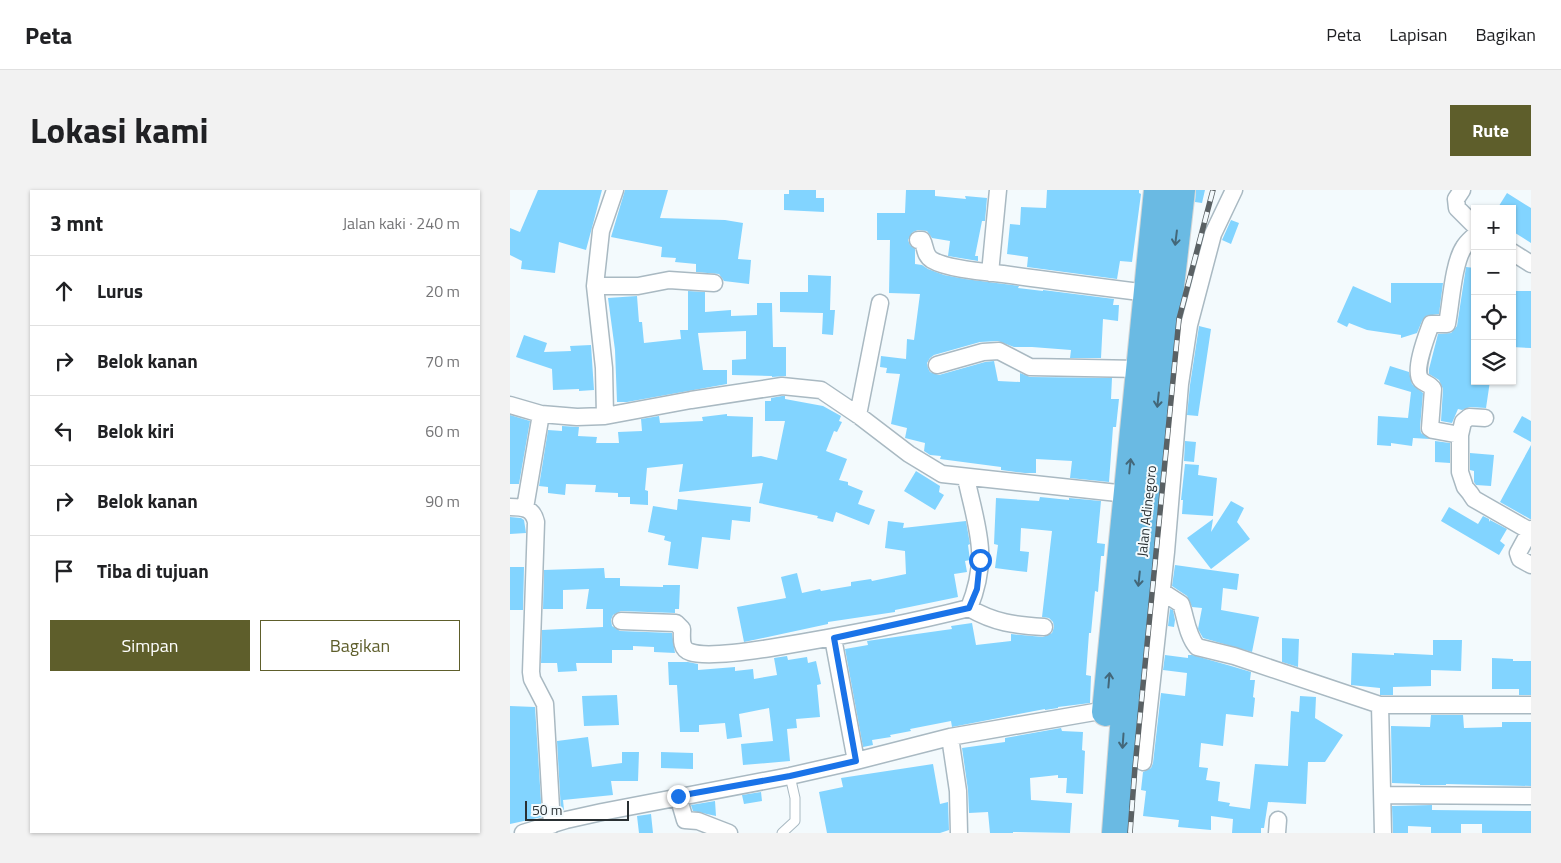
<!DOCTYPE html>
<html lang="id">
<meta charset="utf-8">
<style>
body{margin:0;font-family:"Titillium Web",sans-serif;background:#f2f2f2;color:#202124}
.controls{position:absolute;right:15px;top:15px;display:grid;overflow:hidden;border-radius:0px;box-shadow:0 1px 4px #0004}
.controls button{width:45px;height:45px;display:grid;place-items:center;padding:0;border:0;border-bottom:1px solid #e0e0e0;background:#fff;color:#202124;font:25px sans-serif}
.scale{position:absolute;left:15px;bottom:12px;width:104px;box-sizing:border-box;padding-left:5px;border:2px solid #293033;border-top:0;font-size:14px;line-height:18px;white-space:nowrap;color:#293033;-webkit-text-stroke:4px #f3fafd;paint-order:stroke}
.stop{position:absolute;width:15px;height:15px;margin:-11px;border:4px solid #1a73e8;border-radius:50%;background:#fff}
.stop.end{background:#1a73e8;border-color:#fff;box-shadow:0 1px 5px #0008}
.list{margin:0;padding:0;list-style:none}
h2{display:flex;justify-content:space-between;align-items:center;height:65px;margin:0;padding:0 20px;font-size:21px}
h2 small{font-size:16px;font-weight:400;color:#757577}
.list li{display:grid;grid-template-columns:32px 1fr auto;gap:15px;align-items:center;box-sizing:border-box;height:70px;padding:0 20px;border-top:1px solid #e0e0e0}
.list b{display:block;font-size:19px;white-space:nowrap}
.list em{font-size:16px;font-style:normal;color:#757577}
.actions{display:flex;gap:10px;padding:15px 20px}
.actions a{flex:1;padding:11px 0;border:1px solid #5e5e2b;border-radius:0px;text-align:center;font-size:18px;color:#5e5e2b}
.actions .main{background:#5e5e2b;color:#fff}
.icon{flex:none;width:28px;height:28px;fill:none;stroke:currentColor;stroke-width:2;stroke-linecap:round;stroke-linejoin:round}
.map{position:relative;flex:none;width:1021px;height:643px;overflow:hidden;border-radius:0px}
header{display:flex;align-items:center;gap:30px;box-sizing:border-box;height:70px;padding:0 25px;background:#fff;border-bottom:1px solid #e0e0e0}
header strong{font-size:24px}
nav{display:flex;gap:28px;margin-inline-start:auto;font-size:18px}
.intro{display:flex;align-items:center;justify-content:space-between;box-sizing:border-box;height:120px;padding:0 30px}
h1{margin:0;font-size:35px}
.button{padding:12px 22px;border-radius:0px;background:#5e5e2b;color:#fff;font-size:18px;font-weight:700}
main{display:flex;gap:30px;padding:0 30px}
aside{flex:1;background:#fff;border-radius:0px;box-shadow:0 1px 4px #0004}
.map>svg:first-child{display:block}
.building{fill:#82d4ff}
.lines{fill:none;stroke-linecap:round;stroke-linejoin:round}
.lane-casing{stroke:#a9b9c2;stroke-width:11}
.street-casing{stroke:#a9b9c2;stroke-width:19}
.highway-casing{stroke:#d4d6d6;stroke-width:30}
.lane{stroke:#fff;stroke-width:9}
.street{stroke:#fff;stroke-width:16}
.highway{stroke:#6abae3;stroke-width:28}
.rail-casing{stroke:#5a6164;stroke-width:5.5}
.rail{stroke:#f3fafd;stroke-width:4;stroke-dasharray:11;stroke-linecap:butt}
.oneway{stroke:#436779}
.route{stroke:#1a73e8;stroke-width:6}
.labels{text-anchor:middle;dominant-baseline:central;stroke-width:4;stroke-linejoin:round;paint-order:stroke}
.street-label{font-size:14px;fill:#293033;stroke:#f3fafd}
</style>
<header>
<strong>Peta</strong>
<nav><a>Peta</a><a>Lapisan</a><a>Bagikan</a></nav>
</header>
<div class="intro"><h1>Lokasi kami</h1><a class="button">Rute</a></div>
<main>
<aside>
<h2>3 mnt<small>Jalan kaki · 240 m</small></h2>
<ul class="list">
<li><svg class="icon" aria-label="ahead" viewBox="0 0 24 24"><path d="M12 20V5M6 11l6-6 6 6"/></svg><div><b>Lurus</b></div><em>20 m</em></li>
<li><svg class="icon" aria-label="right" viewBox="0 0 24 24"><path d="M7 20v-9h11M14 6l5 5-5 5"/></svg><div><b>Belok kanan</b></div><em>70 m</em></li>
<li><svg class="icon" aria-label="left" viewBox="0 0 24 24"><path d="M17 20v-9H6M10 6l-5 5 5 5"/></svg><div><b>Belok kiri</b></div><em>60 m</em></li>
<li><svg class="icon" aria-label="right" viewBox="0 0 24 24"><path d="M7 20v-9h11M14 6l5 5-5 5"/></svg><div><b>Belok kanan</b></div><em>90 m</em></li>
<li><svg class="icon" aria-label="arrive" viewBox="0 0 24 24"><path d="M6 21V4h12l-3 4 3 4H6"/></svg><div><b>Tiba di tujuan</b></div></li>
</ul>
<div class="actions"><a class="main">Simpan</a><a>Bagikan</a></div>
</aside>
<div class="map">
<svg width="1021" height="643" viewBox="0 0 1021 643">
<rect width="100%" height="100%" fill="#f3fafd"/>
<path class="building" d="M28,0H92L76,60L49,52L45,83L11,79L12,71L0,65V38L10,42Z
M115,0H158L150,28L215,30L233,33L228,69L241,70L239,94L214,91L209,84L186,82V74L165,72L166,68L151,67L152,57L101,47Z
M279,0H306V8H314V22L274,20V4H279Z
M396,0H425V6L456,9L455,6L477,8L475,31H472L465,66H468V71L438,66L440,51L422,48L417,41L408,40L403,42L398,50L400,55L405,59V74L412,75L418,79L434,85L455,89L509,96L508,98L533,101V100L604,109L603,115H609L608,131L593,129L591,168H560L561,160L522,157H504L488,151L470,152L424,165L420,168L417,173L418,178L420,182L429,185L475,172L484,171L488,191L510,192V183L520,187L602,188L601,209H609L606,237H603L599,292L560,288L562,271L526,269V283H515L491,280V277L430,269L431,266L420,265L414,261L415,253L395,248L397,238L381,234L390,184L376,183L377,178L370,177L371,166L396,169L397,149L404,150L410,104L379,103L380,50H367V23H395Z
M537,0H629V3L631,4L622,72L610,71L607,89L517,77L518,67L497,64L500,34L510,35L511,17L536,18Z
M686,0H695L692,13L685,12Z
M997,3L1021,18V53L1002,41V19H987Z
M721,30L729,33L721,54L712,50Z
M956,77L965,78V191H980L976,218L960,217L952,220L948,219L942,233L931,231L933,199L929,190L919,184V179L928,144L941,143L947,136Z
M298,85L321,86L320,120H325L323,145L312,144L313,123L270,122V102H298Z
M881,93H933L929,124L916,126L912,131L907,143L891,148V145L857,140L839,133L837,137L827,132L843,96L881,113Z
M178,101L195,102V122L221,120V126L247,125V113H262L263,157H276V186L262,187V186L222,185V170L236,169V141L188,143L193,180H217V194L117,212H107L105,160L98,108L127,106L129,132H132L134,153L171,149L170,140H178Z
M1002,101H1021V158L1002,157Z
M689,136L701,139L688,226L677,225L680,195Z
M14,145L37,153L34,162L61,161L60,156L81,155L84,200L69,201V199L43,200L42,179L6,167Z
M880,176L899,182L902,194L913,203L910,238L911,243L920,249L903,248L902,256L881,253V256L867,255L868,226L898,228L901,202L874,194Z
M272,206H275V209L313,216L331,226L329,231L332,232L327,242L324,241L316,261L337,269L329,290L338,292V295L353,301L348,314L365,320L359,335L326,322L323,332L307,328L308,326L249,313L253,293L169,302L173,274L137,278L135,300L138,301V315L120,314V307H108V303L85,302L86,295L56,294L55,305L38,303V297L29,296L38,240L52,241V236L69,237L68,246L87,247L86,253H109L108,242L132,241L131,229L149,226L150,233L193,231L192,227L217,224V226L243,227L242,267L251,266L267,270L275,231H255V211H261V208Z
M0,225L20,231L9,294H0Z
M1012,226L1021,231V252L1003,242Z
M675,251L686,252L684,272L674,271Z
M925,251L940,253V273L925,272Z
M1021,255V329H1020L990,312Z
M960,263L984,265L981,296L966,295L964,292V281L960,280Z
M675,274L689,275L688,285L707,288L703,326L672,324L673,310H671Z
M406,281L430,296L429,302L434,305L425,320L394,301Z
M530,307L559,310V308L591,311L587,353L595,354L594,366H591L588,402L585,401L581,443H579L576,485L581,486L580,513L548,517V518L535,520V519L442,537L441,531L400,539L401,541L380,545L381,547L362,550L363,555L353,557L335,459L358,455L357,451L442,439L441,436L462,433L466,455L501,451V444L533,447L542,443L544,437L543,432L539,428L532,427L542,341L511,338L510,361L519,362L517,382L485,378L488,355L484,354L486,308L529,311Z
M168,309L241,317L240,332L222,330L220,350L192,347L188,379L158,375L161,352L154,350L155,346L138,342L143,316L167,320Z
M721,311L734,318L727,332L740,349L701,379L677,348L703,329L701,342Z
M939,317L968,334L973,326L979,329V332L980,330L997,339L990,351L995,355L989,365L931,331Z
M0,327L11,328L14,330L16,343L0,344Z
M378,331L394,333L393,338L456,331L460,354L458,355L460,370L455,371L457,382L444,384L448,407L385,420V422L318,432V434L234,452L227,417L276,408L271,387L287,383L292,403L310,399L311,401L341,396V392L361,389L362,391L396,384L395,361L375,358Z
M665,375L729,384L727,400L713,398L711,420L749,427L742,462L693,448L688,439L692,418L682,417L677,406L662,396Z
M0,377H14L13,420H0Z
M94,378L95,388H110V396L153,397V395H170L169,419H165V423L111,421L103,425L101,430L102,436L110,441L162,443L165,463L144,462V457L123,456V460H102V473H66L67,481L48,482L47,473H31L32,440L93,437V419H76L79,399L53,400V419H33L34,380Z
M660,419L663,420L665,430L664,437L658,436Z
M772,448L789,449L788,477L772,472Z
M923,450H952L951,481L921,480V496L883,497V505H870V498L841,495L842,463L884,465V463L923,465Z
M655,465L678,468V465H682L721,476L741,482L740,490H745L743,507L745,508L743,527L716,524L713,556L691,553L689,577L698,578L696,590L710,592L708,611L720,613L719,616L740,619L745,574L778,576L781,521L789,522L790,506L806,507L805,528L833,545L815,572H798L796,614L758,612L754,638H751V643H722L723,629L701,626V640L668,637L669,630L633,626L636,601L631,600L633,582L641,578L643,573L651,503L675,506L677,483L653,480Z
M277,466L278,470L297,467L298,473L306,471L311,494L307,495L310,527L286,529L287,538L277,539L280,571L233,575L231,554L263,551L259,518L229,524L232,547L217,549L215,533L189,535V542H170L167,495H159L158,472H178L188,474V480L225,477V481L243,479L244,489L267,485L264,468Z
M982,468L1003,469V471H1021V505H1009V499H982Z
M107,505L109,535L74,536L72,506Z
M0,516L25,517L32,627L0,634Z
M921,525H953L954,538L992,537V532H1021V596L936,594V595H910V594L882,593L881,536L920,537Z
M551,538L552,541L573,542L572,560L575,561L573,604L556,603L557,588H548V585L520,588L521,610L562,613L560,643L503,642V643H480L478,622L459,623L458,600L452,558L495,552V548Z
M78,547L82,577L112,573V562H129L128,591H101L103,605L53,610L54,620L51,621L47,551Z
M151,562L183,563V579L151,578Z
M423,574L430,614L438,612L439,640L430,643H317L309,602L333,597L331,588Z
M251,602L252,611L234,614L232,605Z
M205,611L206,626L183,621L181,615Z
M922,615V620L1021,621V643H972V634H951V643H921V637L898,636V643H883L882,616Z
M141,624L143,643H129L127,626Z"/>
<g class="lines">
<defs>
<path id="lane" d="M272,643L285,631V608L280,586"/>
<path id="street" d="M952,0L946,9L947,18L965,36
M408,50H412C416,57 414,65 422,70C437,79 475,82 493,84C542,91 590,97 638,103
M1002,62L1021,74
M480,83L488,0
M85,96H128L159,90L204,93
M427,175L473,162L489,161L520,177L630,179
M0,215L31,224L67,227L95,226L181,210L272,196L311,200L348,225L399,264L432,284L617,304
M348,225L370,113
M95,226L94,178L85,96L91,41L105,0
M975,228L959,227L953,232L950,245V282L955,297L960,303L964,309L1020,341
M950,245L923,240L920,238L923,199C920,194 915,194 911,190C903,181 917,145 921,134H937C941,114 943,73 954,57C957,52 961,49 965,45
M0,317C13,317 23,318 26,332L21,482L22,489L35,514L42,635
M15,318L31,224
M1021,339L1008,363L1010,369L1021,375
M651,401L671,414C676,428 677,445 687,457L724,466L870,515H1021
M459,418C485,433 504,435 534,437
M111,431L166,433L172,439C172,447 170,459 180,462C196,468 241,461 260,458C326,447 393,435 459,418C480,366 467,339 456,288
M323,448L346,571
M870,515L873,643
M440,547L448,601L449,643
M633,572L656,362L670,194L679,135L703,44L724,0
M873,605L1021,606
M168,606L175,630L188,631L219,643
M13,643L56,630L92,622L280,586L346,571L440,547L596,520
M767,643L768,630"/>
<path id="highway" d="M596,522L648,0
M606,643L615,525L657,123L671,0"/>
</defs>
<use href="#lane" class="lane-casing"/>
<use href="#street" class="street-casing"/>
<use href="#highway" class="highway-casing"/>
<use href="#lane" class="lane"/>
<use href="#street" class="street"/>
<use href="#highway" class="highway"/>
<defs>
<path id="rail" d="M620,643L625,577L669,129L703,0"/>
</defs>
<use href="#rail" class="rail-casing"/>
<use href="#rail" class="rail"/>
</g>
<defs><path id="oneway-shaft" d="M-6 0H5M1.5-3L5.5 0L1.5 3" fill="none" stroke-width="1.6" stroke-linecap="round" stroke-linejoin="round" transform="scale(1.25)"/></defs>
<g class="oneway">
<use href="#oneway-shaft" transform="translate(666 48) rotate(97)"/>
<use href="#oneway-shaft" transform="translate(648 210) rotate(96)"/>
<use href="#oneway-shaft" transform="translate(620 276) rotate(-84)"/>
<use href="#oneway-shaft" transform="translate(629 389) rotate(96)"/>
<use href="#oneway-shaft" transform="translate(599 490) rotate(-85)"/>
<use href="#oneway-shaft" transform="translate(613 551) rotate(94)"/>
</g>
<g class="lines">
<path class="route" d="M168,606L280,586L346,571L324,448L459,418L467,399L470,370"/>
</g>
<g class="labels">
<g class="street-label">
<text transform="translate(636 321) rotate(-84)">Jalan Adinegoro</text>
</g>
</g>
</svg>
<div class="controls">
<button>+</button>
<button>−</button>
<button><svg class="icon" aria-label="locate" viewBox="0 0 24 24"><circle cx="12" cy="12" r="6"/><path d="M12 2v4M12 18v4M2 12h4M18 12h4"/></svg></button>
<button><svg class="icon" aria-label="layers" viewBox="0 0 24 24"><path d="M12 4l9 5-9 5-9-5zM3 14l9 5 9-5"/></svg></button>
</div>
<div class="scale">50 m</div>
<div class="stop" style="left:470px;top:370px"></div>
<div class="stop end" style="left:168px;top:606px"></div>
</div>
</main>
